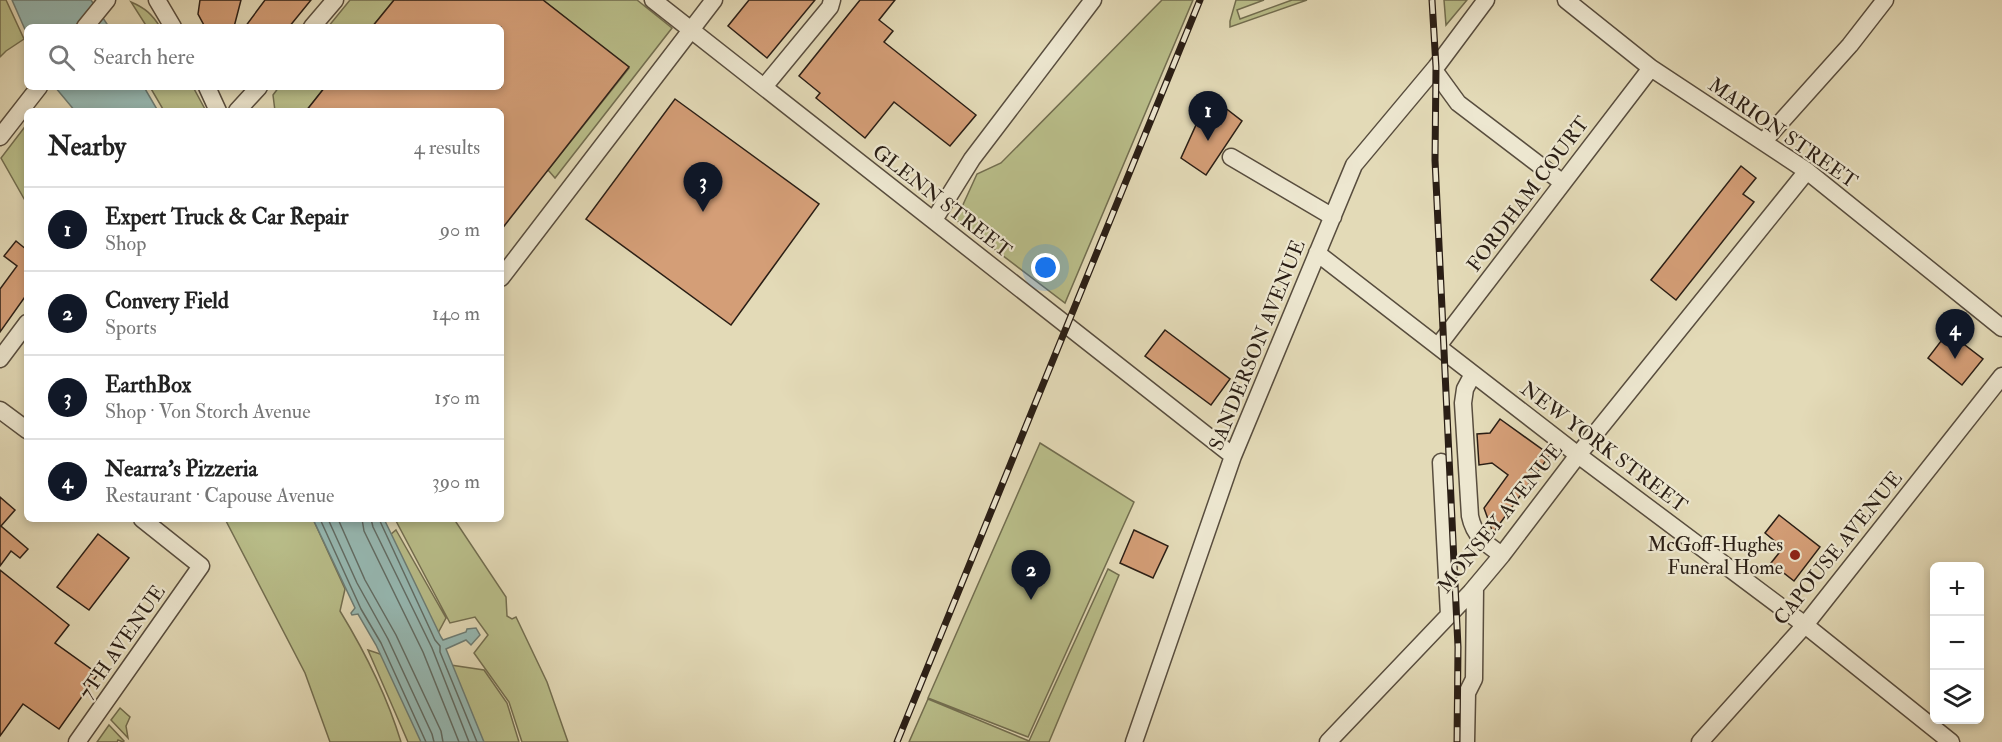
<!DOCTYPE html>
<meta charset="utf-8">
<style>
body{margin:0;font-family:"IM FELL Double Pica",serif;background:#f6f6f6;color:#222}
.controls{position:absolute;right:18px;bottom:18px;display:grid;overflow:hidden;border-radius:9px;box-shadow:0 3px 9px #0003}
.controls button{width:54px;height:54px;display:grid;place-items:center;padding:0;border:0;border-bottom:2px solid #e0e0e0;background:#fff;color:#222;font:30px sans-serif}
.you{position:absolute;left:1046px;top:268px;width:21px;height:21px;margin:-15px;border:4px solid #fff;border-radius:50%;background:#1a73e8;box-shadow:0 0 0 9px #1a73e833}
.badge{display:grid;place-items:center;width:39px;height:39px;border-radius:50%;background:#111827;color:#fff;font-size:20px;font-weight:700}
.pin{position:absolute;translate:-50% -50px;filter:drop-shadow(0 2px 3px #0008)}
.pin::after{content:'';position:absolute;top:32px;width:21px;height:18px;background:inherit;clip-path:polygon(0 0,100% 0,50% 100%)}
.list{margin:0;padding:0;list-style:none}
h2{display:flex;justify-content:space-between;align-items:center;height:78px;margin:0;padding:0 24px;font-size:26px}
h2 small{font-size:20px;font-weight:400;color:#767676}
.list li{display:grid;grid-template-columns:39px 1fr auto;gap:18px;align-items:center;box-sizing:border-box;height:84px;padding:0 24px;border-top:2px solid #e0e0e0}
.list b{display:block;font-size:22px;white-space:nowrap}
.list p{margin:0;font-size:20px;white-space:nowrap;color:#767676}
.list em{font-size:20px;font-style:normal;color:#767676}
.icon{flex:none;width:33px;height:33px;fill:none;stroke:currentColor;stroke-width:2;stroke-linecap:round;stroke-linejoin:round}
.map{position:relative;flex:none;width:2002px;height:742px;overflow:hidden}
.search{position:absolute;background:#fff;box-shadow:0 3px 9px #0003;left:24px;top:24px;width:480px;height:66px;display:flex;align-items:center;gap:15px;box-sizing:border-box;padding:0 21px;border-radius:9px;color:#767676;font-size:22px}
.panel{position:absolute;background:#fff;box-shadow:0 3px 9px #0003;left:24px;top:108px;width:480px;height:414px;border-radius:9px}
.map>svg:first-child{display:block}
.green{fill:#b9be8a;stroke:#726e50;stroke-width:1.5}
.water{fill:#96bab5;stroke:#6b7c75;stroke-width:1.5}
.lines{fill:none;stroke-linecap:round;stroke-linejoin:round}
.shore{stroke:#606c65;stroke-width:1.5}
.building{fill:#d49e77;stroke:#2a1e15;stroke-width:1.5}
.minor-casing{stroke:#584d3e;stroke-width:19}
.minor{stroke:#ede7d0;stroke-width:16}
.rail-casing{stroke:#2a1e15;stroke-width:7}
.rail{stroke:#ede7d0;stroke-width:4.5;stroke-dasharray:14;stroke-linecap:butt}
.poi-dot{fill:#8f2418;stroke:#ede7d0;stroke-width:2}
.labels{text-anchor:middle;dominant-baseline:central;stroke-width:4.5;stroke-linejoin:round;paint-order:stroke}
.street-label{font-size:20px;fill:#2a1e15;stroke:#ede7d0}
.poi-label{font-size:20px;fill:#2a1e15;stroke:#ede7d0;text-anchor:end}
</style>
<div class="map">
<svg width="2002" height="742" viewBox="0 0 2002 742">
<rect width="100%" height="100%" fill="#e3dab7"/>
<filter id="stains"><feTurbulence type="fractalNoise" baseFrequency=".00333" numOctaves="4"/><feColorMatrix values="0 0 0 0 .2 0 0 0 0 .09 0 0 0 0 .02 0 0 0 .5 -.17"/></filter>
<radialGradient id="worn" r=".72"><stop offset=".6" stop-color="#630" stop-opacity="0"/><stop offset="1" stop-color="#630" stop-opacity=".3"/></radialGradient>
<path class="green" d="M0,0H6L24,39L6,51L0,57Z
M350,0H394L372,27H328Z
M543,0H637L672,28L555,178L548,170L629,68Z
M1162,0H1193L1065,303L956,220L977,174L1001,163Z
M1236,0H1264L1237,10L1240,19L1292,0H1307L1230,27V21Z
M1444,0H1467L1446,25Z
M131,2C145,8 152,14 160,27H147Z
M150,87H193L206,111H164Z
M279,87H325L306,111H275L273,95Z
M27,124V204L1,158Z
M1040,443L1134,502L1028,737L928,698Z
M225,519H313L345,589L340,611C365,652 387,696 401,742H330L305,673Z
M395,519H454L506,597L507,616L512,619L516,617L547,682L568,742H522L509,702L474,653L488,635L475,617L450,623Z
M396,530L446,618L438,633L384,540Z
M1108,569L1119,575L1049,742H909L928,699L1029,741Z
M368,650L383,655L484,670L507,703L519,742H408Z
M120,708L130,717L126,726L128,738L111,720Z
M109,725L124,741L123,742L118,740L117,742H97Z"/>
<path class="water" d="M12,0H91L109,27H27V34Z
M55,87H144L158,111H75Z
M313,519H384L441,637L443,640L466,632L467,629L476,628L480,635L471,645L466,640L446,649L484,742H421L376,645L358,614L352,615L351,613L355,608Z"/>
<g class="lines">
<path class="shore" d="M320,519L361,609L381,643L426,742
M328,519L357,583L388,639L432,734L434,742
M338,519L365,580L396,635L441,731L443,742
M362,519L364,531L423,652L459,742
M371,519L373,527L432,648L469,742
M379,519L435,640L440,646V652L477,742"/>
</g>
<path class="building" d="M200,0H241L234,27H205L198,14Z
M265,0H311L289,27H245Z
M394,0H543L629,67L501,230V111H306L325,87H501V27H372Z
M749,0H815L767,58L728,26Z
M860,0H895L879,20L893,31L884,42L976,115L950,146L894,102L865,138L816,98L820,93L799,76Z
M675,99L819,204L731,325L586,219Z
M1215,100L1242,121L1206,175L1181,158L1196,125Z
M1741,166L1756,178L1743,194L1754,202L1676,300L1651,280Z
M16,241L27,250V294L0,332V289L17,266L4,256Z
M1165,330L1230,379L1211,405L1145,356Z
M1948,332L1983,359L1962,385L1928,358Z
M1500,419L1550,455L1493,533L1484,508L1508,475L1492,463L1479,465L1477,434L1490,433Z
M0,497L15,510L1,526L28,549L20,558L11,551L0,566Z
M1779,515L1820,547L1794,581L1771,563L1783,548L1765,533Z
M1134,530L1168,546L1153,578L1120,563Z
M98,534L129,558L89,610L57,587Z
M0,570L69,625L55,643L98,674L59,729L23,704L0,736Z"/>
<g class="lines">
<defs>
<path id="minor" d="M157,0L173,27
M653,0L1233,456
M1566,0L1651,68L1807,171L2002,328
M85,27L107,0
M312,27L335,0
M1434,70L1458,103L1563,183
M207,87L218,111
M764,87L830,7L832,0
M237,111L259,87
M0,137L39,87
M1763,142L1850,45L1885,0
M1231,157L1333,217
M934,220L972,159L1093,0
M1317,253L1578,455L1805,625L1951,742
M501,278L714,0
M1438,346L1651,68
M0,359L27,323
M1473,374L1465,389L1463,403L1470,516C1474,536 1486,544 1502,555
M0,410L27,430
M1441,462L1449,615
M77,742L201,566L142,519
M1134,742L1233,456L1354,165L1436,67L1486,0
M1328,742L1471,592L1502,555L1578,455L1807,171
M1466,742L1467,693L1474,679L1475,587
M1700,742L1805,625L2002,376"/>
</defs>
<use href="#minor" class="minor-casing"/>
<use href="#minor" class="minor"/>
<defs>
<path id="rail" d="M1432,0L1436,67L1435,160L1458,647L1457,742
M897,742L1200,0"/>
</defs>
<use href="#rail" class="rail-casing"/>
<use href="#rail" class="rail"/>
</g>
<circle class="poi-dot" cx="1795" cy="555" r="6"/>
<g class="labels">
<g class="street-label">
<text transform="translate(1783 133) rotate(35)">MARION STREET</text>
<text transform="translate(1528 194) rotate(-53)">FORDHAM COURT</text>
<text transform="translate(942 201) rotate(38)">GLENN STREET</text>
<text transform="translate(1257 345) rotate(-68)">SANDERSON AVENUE</text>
<text transform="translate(1604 447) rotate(37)">NEW YORK STREET</text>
<text transform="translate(1500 518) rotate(-51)">MONSEY AVENUE</text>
<text transform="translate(1838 548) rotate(-51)">CAPOUSE AVENUE</text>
<text transform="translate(122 642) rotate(-55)">7TH AVENUE</text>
</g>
<g class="poi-label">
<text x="1783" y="544">McGoff-Hughes<tspan x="1783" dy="23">Funeral Home</tspan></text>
</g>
</g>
<rect width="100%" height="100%" filter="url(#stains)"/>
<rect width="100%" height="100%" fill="url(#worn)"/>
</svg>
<div class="controls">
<button>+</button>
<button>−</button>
<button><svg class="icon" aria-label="layers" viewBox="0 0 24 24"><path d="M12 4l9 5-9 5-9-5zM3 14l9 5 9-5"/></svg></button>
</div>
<div class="you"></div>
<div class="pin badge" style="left:1208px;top:141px">1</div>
<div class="pin badge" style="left:1031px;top:600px">2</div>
<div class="pin badge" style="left:703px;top:212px">3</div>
<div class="pin badge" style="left:1955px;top:359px">4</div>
<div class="search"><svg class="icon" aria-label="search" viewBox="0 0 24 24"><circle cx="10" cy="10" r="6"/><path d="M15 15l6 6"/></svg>Search here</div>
<section class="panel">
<h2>Nearby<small>4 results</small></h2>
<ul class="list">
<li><span class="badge">1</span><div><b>Expert Truck &amp; Car Repair</b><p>Shop</p></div><em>90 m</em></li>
<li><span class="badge">2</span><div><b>Convery Field</b><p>Sports</p></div><em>140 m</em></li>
<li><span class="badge">3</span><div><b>EarthBox</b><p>Shop · Von Storch Avenue</p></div><em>150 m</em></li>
<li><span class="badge">4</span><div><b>Nearra's Pizzeria</b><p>Restaurant · Capouse Avenue</p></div><em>390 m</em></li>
</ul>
</section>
</div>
